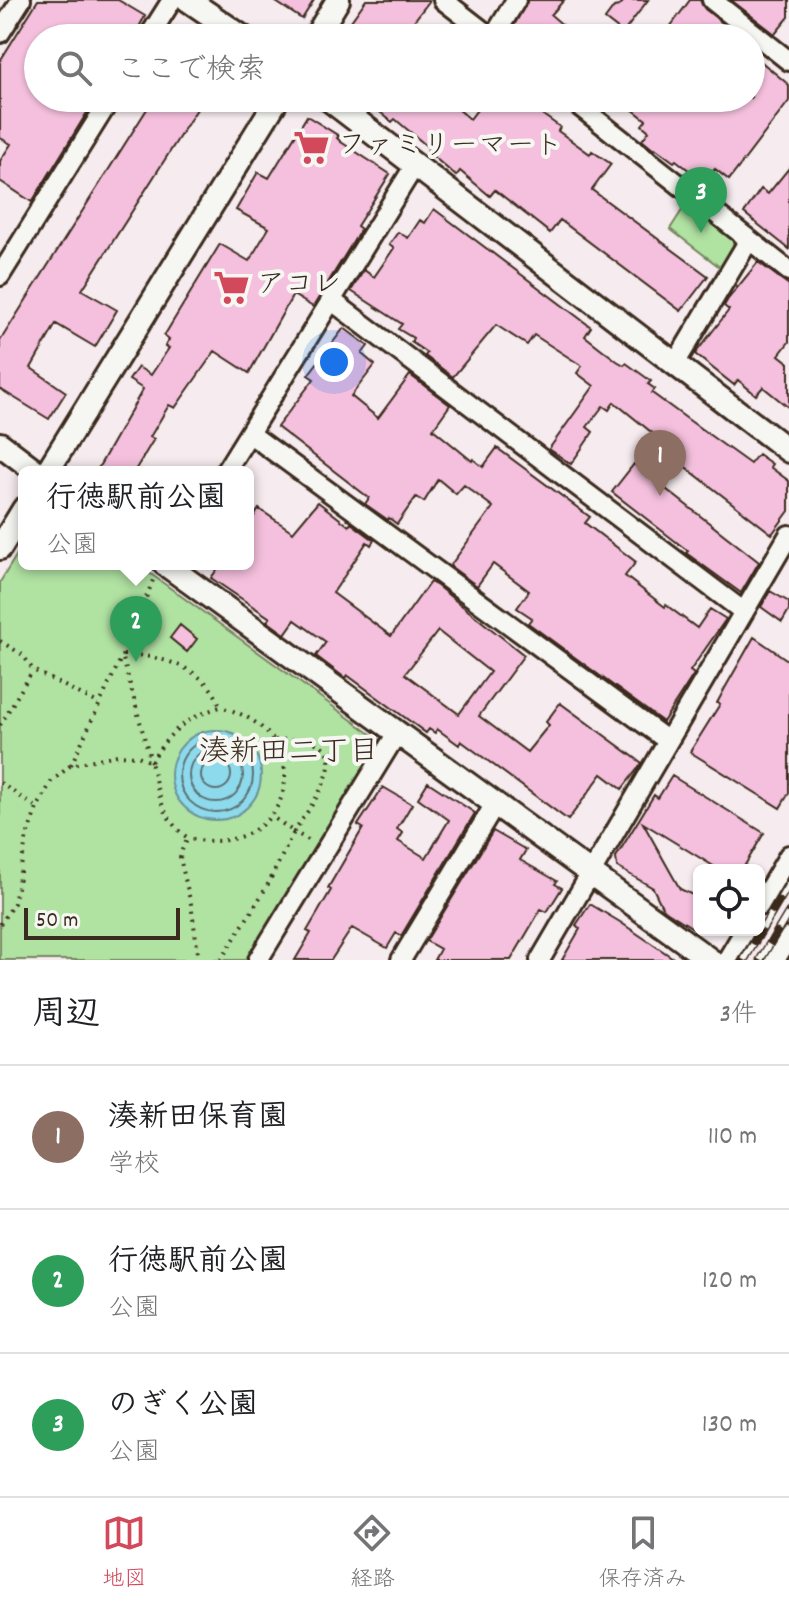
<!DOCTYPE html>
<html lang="ja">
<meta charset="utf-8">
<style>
body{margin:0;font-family:Dekko,"Klee One",sans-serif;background:#f6f6f6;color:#202124}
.controls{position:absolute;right:24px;bottom:24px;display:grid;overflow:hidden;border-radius:12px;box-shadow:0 2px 6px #0004}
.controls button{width:72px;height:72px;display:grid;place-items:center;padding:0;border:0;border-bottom:2px solid #e0e0e0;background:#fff;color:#202124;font:40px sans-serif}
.scale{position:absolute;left:24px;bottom:20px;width:156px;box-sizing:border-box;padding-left:8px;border:4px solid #3b2a1e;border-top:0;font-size:22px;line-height:28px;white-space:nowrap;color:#3b2a1e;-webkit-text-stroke:6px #f6f6f2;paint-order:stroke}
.you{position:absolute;left:334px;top:362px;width:28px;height:28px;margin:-20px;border:6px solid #fff;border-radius:50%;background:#1a73e8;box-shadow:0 0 0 12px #1a73e833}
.badge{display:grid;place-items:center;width:52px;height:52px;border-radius:50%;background:#d1495b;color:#fff;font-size:26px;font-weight:700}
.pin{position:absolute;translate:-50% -66px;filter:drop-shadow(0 2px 4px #0008)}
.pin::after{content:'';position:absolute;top:42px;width:28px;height:24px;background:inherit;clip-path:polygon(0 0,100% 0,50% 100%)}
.popup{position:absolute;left:18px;top:466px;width:236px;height:104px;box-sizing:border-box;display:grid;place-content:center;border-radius:12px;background:#fff;filter:drop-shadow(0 2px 6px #0005);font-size:26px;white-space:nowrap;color:#757577}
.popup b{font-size:30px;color:#202124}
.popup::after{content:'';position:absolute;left:50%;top:100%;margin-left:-16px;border:16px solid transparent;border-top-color:#fff}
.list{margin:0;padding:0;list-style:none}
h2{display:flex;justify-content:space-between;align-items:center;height:104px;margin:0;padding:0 32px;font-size:34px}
h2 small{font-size:26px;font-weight:400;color:#757577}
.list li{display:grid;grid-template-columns:52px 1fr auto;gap:24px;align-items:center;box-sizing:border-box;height:144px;padding:0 32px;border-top:2px solid #e0e0e0}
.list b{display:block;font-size:30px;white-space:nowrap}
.list p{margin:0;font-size:26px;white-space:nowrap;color:#757577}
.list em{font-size:26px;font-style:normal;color:#757577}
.icon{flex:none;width:44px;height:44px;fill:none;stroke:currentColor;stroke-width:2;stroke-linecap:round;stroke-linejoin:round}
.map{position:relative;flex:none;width:789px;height:960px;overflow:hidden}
.search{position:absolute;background:#fff;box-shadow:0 2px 6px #0004;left:24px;right:24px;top:24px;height:88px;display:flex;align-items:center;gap:20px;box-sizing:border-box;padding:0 28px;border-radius:44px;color:#757577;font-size:30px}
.sheet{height:536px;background:#fff}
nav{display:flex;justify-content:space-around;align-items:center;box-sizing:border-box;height:112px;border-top:2px solid #e0e0e0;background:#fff;font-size:22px;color:#757577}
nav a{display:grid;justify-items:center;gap:4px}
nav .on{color:#d1495b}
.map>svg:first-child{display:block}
.green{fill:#b0e2a2;stroke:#768660;stroke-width:2}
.water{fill:#8ddaed;stroke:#6c949a;stroke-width:2}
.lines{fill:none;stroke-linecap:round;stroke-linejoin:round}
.shore{stroke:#5c7071;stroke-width:2}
.building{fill:#f5c0dd;stroke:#3b2a1e;stroke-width:2;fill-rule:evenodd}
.minor-casing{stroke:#3b2a1e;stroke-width:24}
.tertiary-casing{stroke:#3b2a1e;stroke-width:28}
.path{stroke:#3b2a1e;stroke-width:4;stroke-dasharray:2 6;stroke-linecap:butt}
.minor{stroke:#f6f6f2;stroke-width:18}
.tertiary{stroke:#f6f6f2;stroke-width:22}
.rail-casing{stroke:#3b2a1e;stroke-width:9}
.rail{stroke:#f6f6f2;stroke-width:6;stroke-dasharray:18;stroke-linecap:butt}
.labels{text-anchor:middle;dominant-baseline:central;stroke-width:8;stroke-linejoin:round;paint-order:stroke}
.poi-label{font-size:28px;fill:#3b2a1e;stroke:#f6f6f2;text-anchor:start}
.neighbourhood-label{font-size:30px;fill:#3b2a1e;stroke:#f6f6f2}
</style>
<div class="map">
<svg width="789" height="960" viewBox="0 0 789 960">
<rect width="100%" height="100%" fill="#f6ebee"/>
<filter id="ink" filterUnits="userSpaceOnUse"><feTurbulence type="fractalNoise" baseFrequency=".0125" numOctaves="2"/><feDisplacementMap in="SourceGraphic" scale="16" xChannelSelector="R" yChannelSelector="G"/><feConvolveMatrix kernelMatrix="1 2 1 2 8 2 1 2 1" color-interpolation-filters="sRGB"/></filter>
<g filter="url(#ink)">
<path class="green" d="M688,201L732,236L734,247L721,268L670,229Z
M24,543V564H137L382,742L249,960H0V582Z"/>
<path class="water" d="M171 775a45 45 0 1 1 90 0a45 45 0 1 1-90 0Z"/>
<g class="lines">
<path class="shore" d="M179 775a37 37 0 1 1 74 0a37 37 0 1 1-74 0Z
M189 775a27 27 0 1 1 54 0a27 27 0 1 1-54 0Z
M201 775a15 15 0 1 1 30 0a15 15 0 1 1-30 0Z"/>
</g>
<path class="building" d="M38,0H118L145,16L133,38H38V98H96L32,202L0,181V161L11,144L0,138V61Z
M273,0H314L302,19Z
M366,0H430L401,38H339Z
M528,0H564L551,15L565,27L556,38H507Z
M625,0H648L623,33L605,19L614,7L619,6Z
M690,0H700L705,9L735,33L731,38H662Z
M731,0H789V17L775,34Z
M758,59L789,85V101L729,180L715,169L704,182L676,160L674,162L655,148L654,150L642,140L649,131L642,125L646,120L618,98H751V68Z
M154,98H204L82,290L117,310L95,347L56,324L31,368L66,392L49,419L0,389V341Z
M363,98H445L470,119L486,98H519L560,127L558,131L590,154L592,151L611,164L592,190L708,276L681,311L560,220L550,233L495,190L490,196L460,171L456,176L427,151L429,148L395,119L392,122Z
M307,116L339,136L337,138L341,142L390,174L357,226L361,229L313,307L293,295L249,373L215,351L175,408L169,405L150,437L154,439L134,472H96L143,389L129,380L138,367L151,375L169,348L165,346L169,340L164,336L220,244L249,261L269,228L236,210L258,172L269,178Z
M789,168V249L744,213L761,189L768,194Z
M434,209L591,327L585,336L617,361L624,365L626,363L651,381L648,384L655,389L652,393L686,418L750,464L758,454L772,464L770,467L789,481V511L772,534L652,441L656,436L614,402L609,410L603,406L587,427L593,432L571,464L549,449L594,386L577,373L582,366L534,335L527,345L496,325L453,377L425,356L427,353L411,342L413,338L398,329L402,324L351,291L364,270L374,277L394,248L389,245L398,232L408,238L420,220L425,223Z
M758,262L789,285V342L779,355L789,363V408L763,387L756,395L738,380L734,385L695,354L729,310L724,306L728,299Z
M344,328L368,346L362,354L375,365L351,396L378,418L410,375L450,405L433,429L472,461L473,459L483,467L497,448L590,517L585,523L636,562L625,576L665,607L666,605L697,628L710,609L726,619L690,671L694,674L663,722L528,623L532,618L517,608L529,591L493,564L477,586L450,566L493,507L464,485L456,494L438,479L424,502L416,497L397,524L389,518L388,520L365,504L369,498L277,427L314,379L308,375Z
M634,464L759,562L741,593L686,553L688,551L612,492Z
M318,502L349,526L351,523L374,540L371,545L367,542L333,593L391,636L430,582L436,585L524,655L479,716L527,752L549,725L546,722L560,703L642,763L622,789L602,774L568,820L461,741L459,745L437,729L435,733L429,729L426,733L347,675L345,678L316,656L326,642L295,620L285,634L267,621L270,618L211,578L221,564H248V525L259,509L293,532ZM438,631L490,672L459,714L405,674Z
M770,591L789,602V610L782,622L761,607Z
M180,625L197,639L187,652L170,638Z
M754,637L789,661V793L780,808L690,752L720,704L717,703L725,688Z
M672,776L764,833L742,870H720L643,823L680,889L699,898V932L663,909L653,888L617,867L616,857L654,795L658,798Z
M428,782L475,813L401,936L396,933L387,948L352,928L331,960H295L311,933L307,931L331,890L328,888L363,828L358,825L383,787L412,804L397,829L403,833L398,841L426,858L449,820L418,798Z
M493,831L526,850L520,860L557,881L555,884L562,888L547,912L541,909L511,960H434L440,949L426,941Z
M590,904L620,922L676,960H562L580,929L576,925Z"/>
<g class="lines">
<defs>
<path id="minor" d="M443,0L492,38
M712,0L789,61
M0,33L21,0
M148,38L172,0
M493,38L516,0
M569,98L789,271
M0,276L111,98
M331,300L744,612
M675,364L749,240
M249,433L668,741
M225,472L415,165
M759,906L789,855
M258,960L397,733
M401,960L495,804
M540,960L789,535
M727,960L745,930
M775,960L789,937"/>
<path id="tertiary" d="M188,0L244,38
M315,38L338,0
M327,98L789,451
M0,444L37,472
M47,472L278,98
M0,548L24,509
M165,564L710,960"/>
</defs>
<use href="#minor" class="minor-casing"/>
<use href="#tertiary" class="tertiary-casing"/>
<path class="path" d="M0,641L23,655L33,670L98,703
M0,725L33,670
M275,740C288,740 301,738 313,742C354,754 306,812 294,832L312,842
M151,762C171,730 184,719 220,707C327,734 292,862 188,838
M151,762L122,655C158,654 208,668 220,706
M71,765L130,639L153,580
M0,783L37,808
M0,924L14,903L27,836L37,808L51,782L71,765L93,760L117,755L138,756L151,762C158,792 162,820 188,838L182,850L180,858L191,904L199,960
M221,960L266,888L294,832L271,816"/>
<use href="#minor" class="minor"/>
<use href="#tertiary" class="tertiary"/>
<defs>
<path id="rail" d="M744,960L789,884
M760,960L789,912"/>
</defs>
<use href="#rail" class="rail-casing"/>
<use href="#rail" class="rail"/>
</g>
</g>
<defs>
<symbol id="supermarket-bare" viewBox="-9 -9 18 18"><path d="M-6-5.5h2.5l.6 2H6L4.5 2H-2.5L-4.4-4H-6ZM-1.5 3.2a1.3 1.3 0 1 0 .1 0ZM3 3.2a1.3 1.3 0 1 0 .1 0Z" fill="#d1495b" stroke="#f6f6f2" stroke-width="2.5" paint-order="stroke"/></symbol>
</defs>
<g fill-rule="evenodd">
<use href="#supermarket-bare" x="286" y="122" width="51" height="51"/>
<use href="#supermarket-bare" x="206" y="262" width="51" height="51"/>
</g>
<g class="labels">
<g class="poi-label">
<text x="338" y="148">ファミリーマート</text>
<text x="257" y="287">アコレ</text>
</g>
<g class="neighbourhood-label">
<text x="289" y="754">湊新田二丁目</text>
</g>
</g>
</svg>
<div class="controls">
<button><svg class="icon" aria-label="locate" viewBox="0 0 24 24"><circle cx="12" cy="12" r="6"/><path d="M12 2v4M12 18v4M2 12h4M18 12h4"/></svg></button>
</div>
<div class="scale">50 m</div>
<div class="you"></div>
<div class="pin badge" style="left:660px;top:496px;background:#8d6e63">1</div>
<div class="pin badge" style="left:136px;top:662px;background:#2e9e5b">2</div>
<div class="popup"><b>行徳駅前公園</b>公園</div>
<div class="pin badge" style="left:701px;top:233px;background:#2e9e5b">3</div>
<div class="search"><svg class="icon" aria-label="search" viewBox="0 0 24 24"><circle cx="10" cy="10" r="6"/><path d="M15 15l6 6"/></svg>ここで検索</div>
</div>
<section class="sheet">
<h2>周辺<small>3件</small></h2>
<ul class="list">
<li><span class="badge" style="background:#8d6e63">1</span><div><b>湊新田保育園</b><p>学校</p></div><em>110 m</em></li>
<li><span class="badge" style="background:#2e9e5b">2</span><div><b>行徳駅前公園</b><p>公園</p></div><em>120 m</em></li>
<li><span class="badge" style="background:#2e9e5b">3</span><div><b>のぎく公園</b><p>公園</p></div><em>130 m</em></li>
</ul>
</section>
<nav>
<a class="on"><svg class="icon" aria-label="map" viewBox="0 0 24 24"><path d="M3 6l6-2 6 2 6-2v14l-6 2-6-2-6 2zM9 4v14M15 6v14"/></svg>地図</a>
<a><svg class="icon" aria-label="directions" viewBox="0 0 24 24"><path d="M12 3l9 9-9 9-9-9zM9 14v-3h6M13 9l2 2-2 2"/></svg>経路</a>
<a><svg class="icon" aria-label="saved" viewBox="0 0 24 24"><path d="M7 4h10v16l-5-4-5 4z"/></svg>保存済み</a>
</nav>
